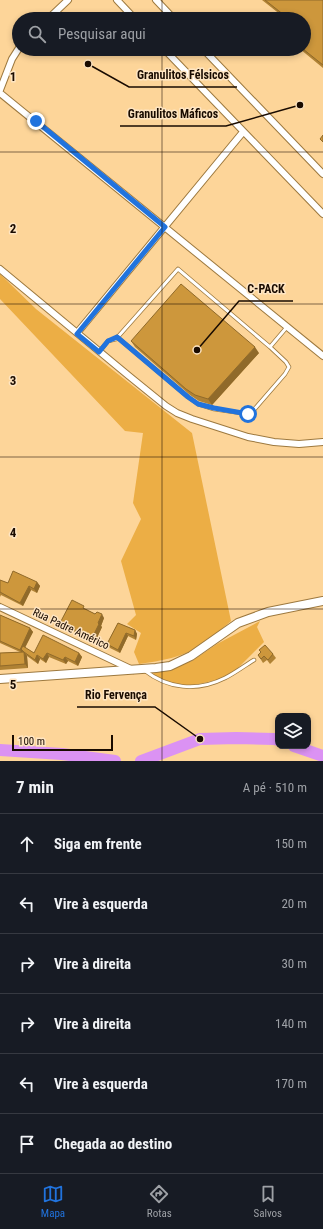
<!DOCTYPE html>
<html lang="pt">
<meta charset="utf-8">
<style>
body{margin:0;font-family:"Roboto Condensed",sans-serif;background:#20242c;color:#f1f3f6}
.controls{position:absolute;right:12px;bottom:12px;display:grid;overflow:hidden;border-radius:8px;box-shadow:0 2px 6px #0003}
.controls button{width:36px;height:36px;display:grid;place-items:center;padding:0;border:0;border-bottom:1px solid #363941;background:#171b24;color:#f1f3f6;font:20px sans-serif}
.scale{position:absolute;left:12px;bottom:10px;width:101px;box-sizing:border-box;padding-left:4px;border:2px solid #190b00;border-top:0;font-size:11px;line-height:14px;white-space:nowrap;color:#190b00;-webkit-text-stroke:3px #fee5c2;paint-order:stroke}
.stop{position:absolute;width:12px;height:12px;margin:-9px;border:3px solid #2173dd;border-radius:50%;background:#fff}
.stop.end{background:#2173dd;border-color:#fff;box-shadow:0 1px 4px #0008}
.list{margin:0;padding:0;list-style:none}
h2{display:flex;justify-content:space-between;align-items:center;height:52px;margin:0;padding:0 16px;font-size:17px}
h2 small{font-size:13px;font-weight:400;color:#9ea1a6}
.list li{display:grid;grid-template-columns:26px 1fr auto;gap:12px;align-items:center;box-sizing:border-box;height:60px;padding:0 16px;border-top:1px solid #363941}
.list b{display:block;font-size:15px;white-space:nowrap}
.list em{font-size:13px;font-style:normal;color:#9ea1a6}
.icon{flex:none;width:22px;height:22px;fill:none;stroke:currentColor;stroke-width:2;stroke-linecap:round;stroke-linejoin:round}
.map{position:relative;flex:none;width:323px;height:761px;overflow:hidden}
.search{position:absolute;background:#171b24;box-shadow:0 2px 6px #0003;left:12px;right:12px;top:12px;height:44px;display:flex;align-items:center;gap:10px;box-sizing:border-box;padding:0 14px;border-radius:22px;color:#9ea1a6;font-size:15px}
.sheet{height:412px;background:#171b24}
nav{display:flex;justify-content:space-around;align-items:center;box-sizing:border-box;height:56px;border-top:1px solid #363941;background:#171b24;font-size:11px;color:#9ea1a6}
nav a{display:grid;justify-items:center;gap:2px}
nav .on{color:#2173dd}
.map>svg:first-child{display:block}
.green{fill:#ecae45}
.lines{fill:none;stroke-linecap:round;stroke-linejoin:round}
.river{stroke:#db92f3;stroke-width:12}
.service-casing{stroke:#9d793f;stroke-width:4.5}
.minor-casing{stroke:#9d793f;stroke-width:8}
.tertiary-casing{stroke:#9d793f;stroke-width:10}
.service{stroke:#fff;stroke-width:3}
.minor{stroke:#fff;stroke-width:6}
.tertiary{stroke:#fff;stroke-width:8}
.wall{fill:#b08234}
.shaded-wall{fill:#906a2a}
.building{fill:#cd973c;stroke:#906a2a}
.route{stroke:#2173dd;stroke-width:5}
.grid{fill:none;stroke:#190b00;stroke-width:1;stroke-opacity:0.55}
.labels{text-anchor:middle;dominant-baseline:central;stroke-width:3;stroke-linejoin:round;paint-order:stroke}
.street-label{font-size:11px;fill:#190b00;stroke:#fee5c2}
.grid-label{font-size:13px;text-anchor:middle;font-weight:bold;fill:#190b00;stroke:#fee5c2;stroke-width:3;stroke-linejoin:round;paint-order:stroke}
.leader{fill:none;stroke:#190b00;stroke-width:1.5}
.callout-dot{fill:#190b00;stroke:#fee5c2;stroke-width:1.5}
.callout-label{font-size:12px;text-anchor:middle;font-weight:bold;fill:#190b00;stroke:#fee5c2;stroke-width:3;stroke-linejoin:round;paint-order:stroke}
</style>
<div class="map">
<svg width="323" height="761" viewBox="0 0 323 761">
<rect width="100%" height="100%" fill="#fdd599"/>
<path class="green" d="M0,274L36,309L192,433L231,621C221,629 212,638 202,645C183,657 161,661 139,664L134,652L141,633L127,624L136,615L121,561L141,519L133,503L143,433L125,431L0,299Z
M260,621L257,627L264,642L235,671L221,679L190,686L174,684L151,674L192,661L217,644Z"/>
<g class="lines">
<path class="river" d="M294,746L323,756
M0,750L62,754L115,761
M141,761L200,739L236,738L274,739L278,740"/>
<defs>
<path id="service" d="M117,337L188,397L198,404L214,409L248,414L252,412L285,374L289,367L286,362L270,347
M99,352L108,341L116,339L178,269L270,347L287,327
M144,670C168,689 197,692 225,678C235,673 244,666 254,660"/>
<path id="minor" d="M117,0L135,19
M156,0L174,19
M48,19L68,0
M164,49L323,214
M203,49L323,174
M0,90L12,59L19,48
M0,93L323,356
M0,269L129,376L166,406L177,413L192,419L248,437L274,442L299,444L323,442
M77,333L243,132
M0,607L133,670"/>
<path id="tertiary" d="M0,679L156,668L170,666L191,656L238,623L268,612L323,601"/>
</defs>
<use href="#service" class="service-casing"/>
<use href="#minor" class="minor-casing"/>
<use href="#tertiary" class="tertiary-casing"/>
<use href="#service" class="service"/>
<use href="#minor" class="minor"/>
<use href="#tertiary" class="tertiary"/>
</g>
<path class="wall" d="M262,0H323V68L300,49H304V19H286Z
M131,341L259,353L212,405L199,401L190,395L135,347Z
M0,580L8,583L37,582L40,586L37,593L31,590L23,606L1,595L0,597Z
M86,609L95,614L104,618L101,626L102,627L95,642L63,626L60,623Z
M0,615L30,628L33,632L25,648L34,653H79L82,657L78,666L68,661L66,664L49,657L46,663L40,659L38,664L27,656L28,668L0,670V653L20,652L0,643Z
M118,623L135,630L137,634L136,640L128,636L120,653L110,648L107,644Z
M273,654L276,658L270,664L267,660L263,663L258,655Z"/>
<path class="shaded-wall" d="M255,347L259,353L212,405L208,399Z
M37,582L40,586L37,593L34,589Z
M29,586L31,590L23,606L20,603Z
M102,614L104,618L101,626L102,627L95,642L92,638Z
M30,628L33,632L23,651L21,649L23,652L22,653L20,650Z
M135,630L137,634L136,640L134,636Z
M126,633L128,636L120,653L118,650Z
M24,652L27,656L28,668L25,664Z
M47,653L49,657L46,663L43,659Z
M79,653L82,657L78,666L75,662Z
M37,655L40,659L38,664L35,660Z
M65,657L68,661L66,664L63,660Z"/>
<path class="building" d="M265,0H323V65L303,49H304V19H289Z
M323,135V142L320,139Z
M181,284L255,347L208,399L195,395L186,389L131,341Z
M13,571L37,582L34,589L29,586L20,603L0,592V580L8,583Z
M72,600L84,606L83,608L95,614L97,612L102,614L98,623L99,624L92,638L60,623Z
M0,615L30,628L20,650L0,641Z
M118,623L135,630L134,636L126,633L118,650L107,644Z
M43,635L79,653L75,662L65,657L63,660L47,653L43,659L37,655L35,660L24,652L25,664L0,666V653L24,652L21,649L23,646L34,653Z
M265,645L273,654L268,660L264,656L261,659L258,655L261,652L259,650Z"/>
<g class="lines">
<path class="route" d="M36,121L165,227L77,334L99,352L108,341L117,337L188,397L198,404L214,408L248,414"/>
</g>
<path class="grid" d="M162,0V19M162,49V761M0,152H323M0,304H323M0,457H323M0,609H323"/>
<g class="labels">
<g class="street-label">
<text transform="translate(71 629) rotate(25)">Rua Padre Américo</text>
</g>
</g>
<g class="grid-label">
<text x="13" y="81">1</text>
<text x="13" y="233">2</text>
<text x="13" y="385">3</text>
<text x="13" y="537">4</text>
<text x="13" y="689">5</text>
</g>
<path class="leader" d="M88 64L129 87H237M300 105L226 126H120M197 350L239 301H293M200 739L155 707H77"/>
<g class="callout-dot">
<circle cx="88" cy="64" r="4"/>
<circle cx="300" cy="105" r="4"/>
<circle cx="197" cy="350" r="4"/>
<circle cx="200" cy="739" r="4"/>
</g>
<g class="callout-label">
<text x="183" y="79">Granulitos Félsicos</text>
<text x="173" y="118">Granulitos Máficos</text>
<text x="266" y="293">C-PACK</text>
<text x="116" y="699">Rio Fervença</text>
</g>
</svg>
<div class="controls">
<button><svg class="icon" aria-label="layers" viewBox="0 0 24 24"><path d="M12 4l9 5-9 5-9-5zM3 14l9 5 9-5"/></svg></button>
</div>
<div class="scale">100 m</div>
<div class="stop" style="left:248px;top:414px"></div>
<div class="stop end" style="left:36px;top:121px"></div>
<div class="search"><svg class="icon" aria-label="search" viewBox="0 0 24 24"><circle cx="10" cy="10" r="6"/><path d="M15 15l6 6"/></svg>Pesquisar aqui</div>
</div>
<section class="sheet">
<h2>7 min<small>A pé · 510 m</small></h2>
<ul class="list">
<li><svg class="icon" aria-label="ahead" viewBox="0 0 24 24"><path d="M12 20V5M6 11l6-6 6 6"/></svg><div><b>Siga em frente</b></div><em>150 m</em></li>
<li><svg class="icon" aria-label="left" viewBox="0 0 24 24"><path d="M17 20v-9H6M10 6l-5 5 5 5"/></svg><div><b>Vire à esquerda</b></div><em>20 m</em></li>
<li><svg class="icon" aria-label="right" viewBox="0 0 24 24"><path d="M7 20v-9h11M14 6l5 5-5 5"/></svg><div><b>Vire à direita</b></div><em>30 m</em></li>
<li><svg class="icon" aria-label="right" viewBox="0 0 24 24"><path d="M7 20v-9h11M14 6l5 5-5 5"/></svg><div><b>Vire à direita</b></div><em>140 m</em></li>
<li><svg class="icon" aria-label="left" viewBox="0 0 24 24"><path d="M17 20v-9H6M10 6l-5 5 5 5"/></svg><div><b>Vire à esquerda</b></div><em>170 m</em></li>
<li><svg class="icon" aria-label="arrive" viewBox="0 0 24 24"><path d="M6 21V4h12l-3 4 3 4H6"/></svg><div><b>Chegada ao destino</b></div></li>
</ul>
</section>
<nav>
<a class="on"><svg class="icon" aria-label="map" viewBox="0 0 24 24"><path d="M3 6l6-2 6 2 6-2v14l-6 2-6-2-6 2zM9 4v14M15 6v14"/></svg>Mapa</a>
<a><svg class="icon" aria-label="directions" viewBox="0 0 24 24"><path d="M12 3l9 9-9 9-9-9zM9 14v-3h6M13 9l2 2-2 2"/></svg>Rotas</a>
<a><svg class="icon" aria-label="saved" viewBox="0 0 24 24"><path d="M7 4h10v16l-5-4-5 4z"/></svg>Salvos</a>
</nav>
